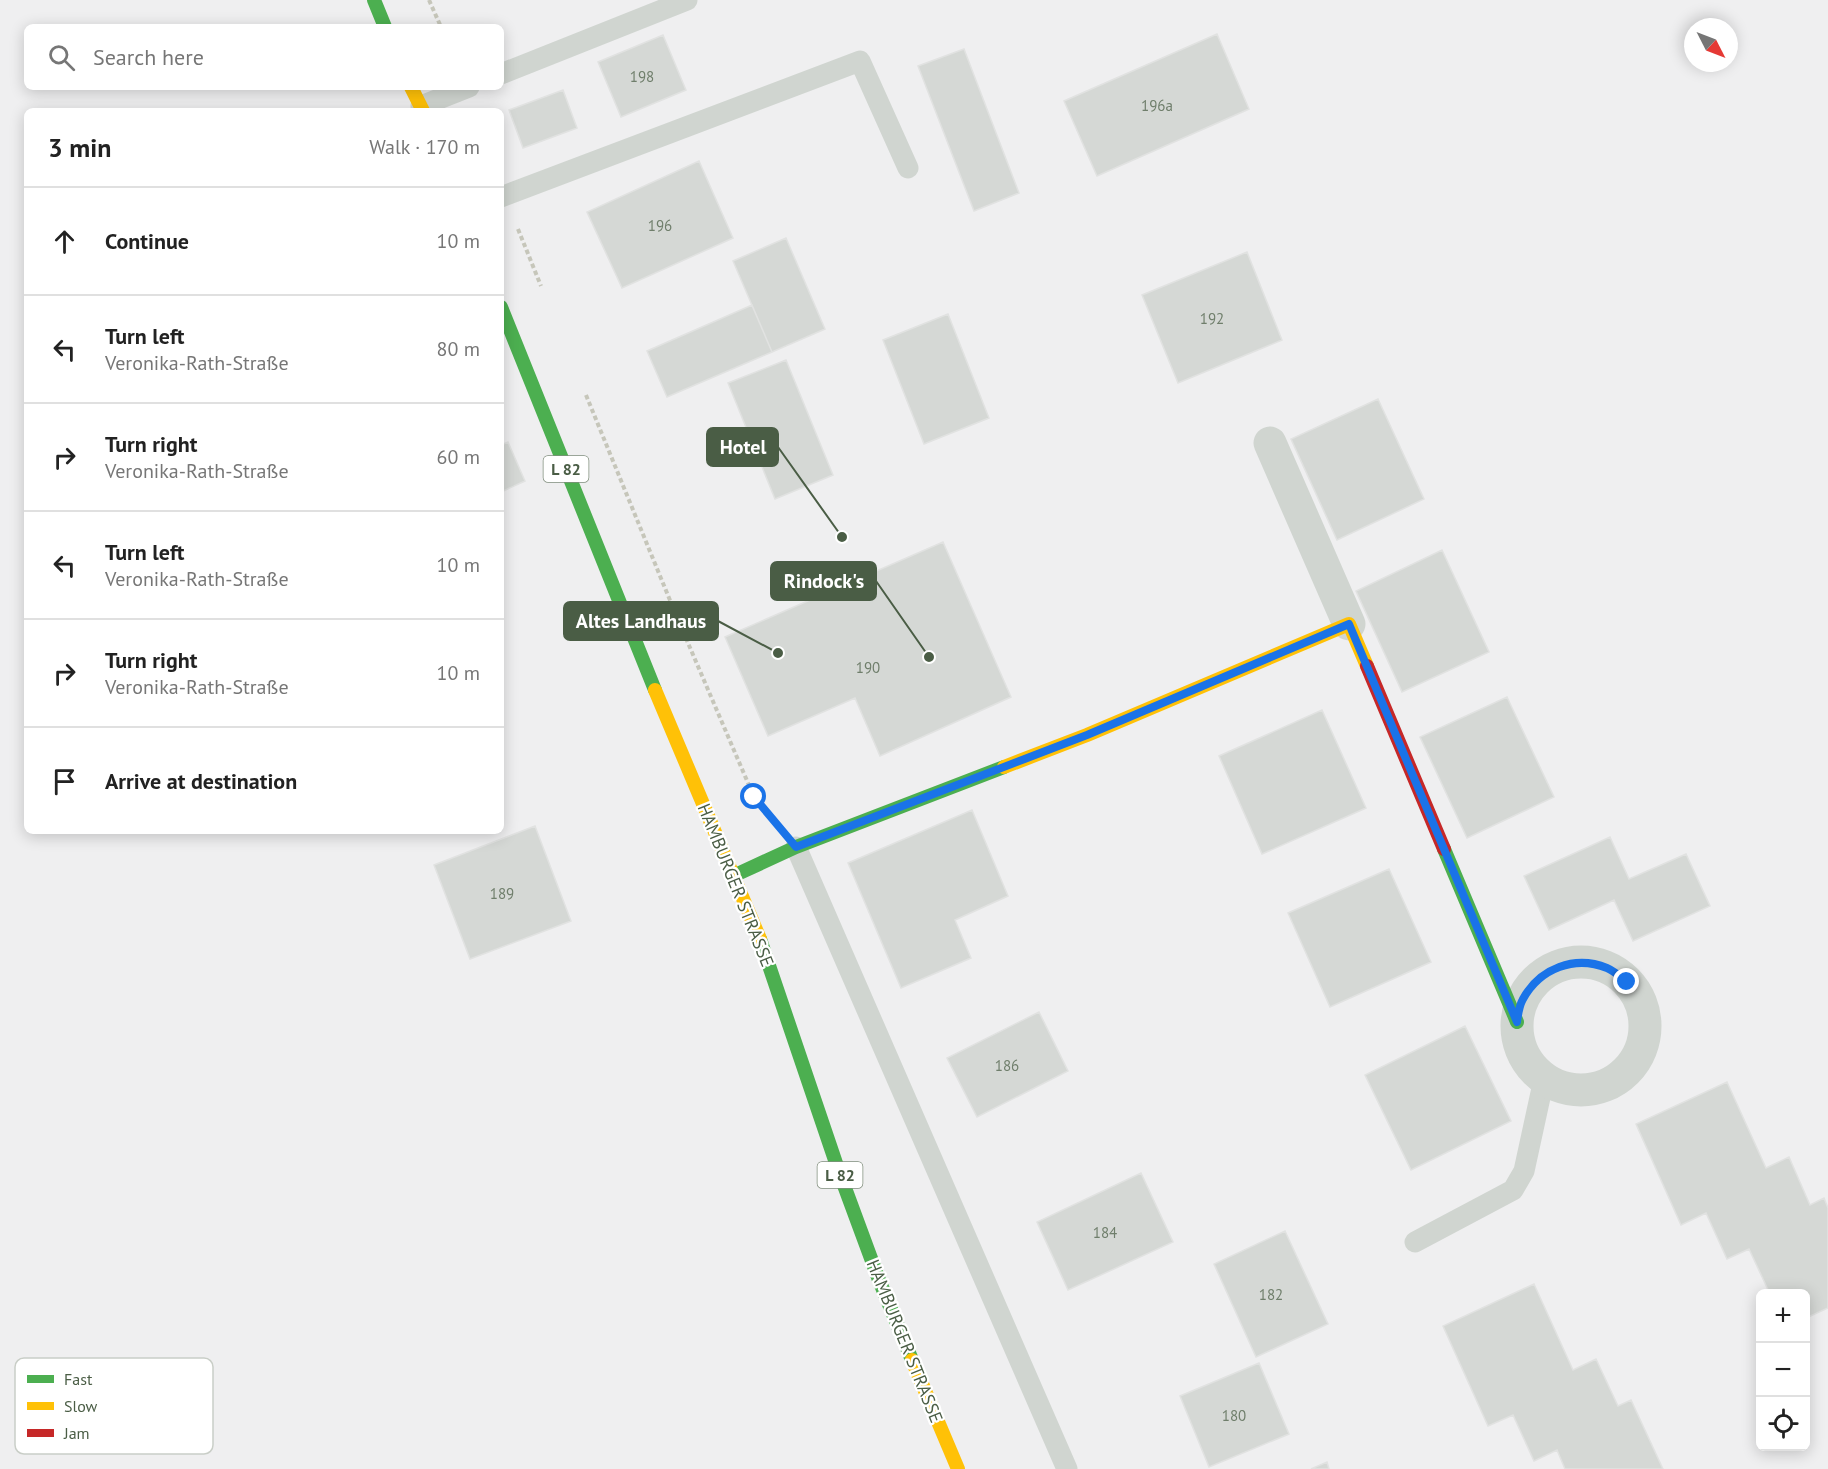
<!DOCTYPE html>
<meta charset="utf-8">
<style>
body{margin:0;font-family:"PT Sans",sans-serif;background:#f2f2f2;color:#222}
.controls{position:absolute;right:18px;bottom:18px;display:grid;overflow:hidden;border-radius:9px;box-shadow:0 3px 15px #0003}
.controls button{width:54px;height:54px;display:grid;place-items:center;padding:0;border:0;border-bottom:2px solid #e0e0e0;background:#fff;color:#222;font:30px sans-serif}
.compass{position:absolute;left:1684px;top:18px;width:54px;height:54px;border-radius:50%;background:#fff;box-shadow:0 3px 15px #0003;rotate:132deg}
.stop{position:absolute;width:18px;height:18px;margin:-14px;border:4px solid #1a73e8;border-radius:50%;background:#fff}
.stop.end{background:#1a73e8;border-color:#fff;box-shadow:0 2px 6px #0008}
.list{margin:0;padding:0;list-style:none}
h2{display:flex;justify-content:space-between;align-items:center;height:78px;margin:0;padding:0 24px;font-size:26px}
h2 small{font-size:20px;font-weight:400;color:#767676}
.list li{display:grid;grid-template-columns:39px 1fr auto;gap:18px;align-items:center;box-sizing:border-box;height:108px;padding:0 24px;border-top:2px solid #e0e0e0}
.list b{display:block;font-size:22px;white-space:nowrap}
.list p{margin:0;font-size:20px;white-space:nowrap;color:#767676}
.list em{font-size:20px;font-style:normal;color:#767676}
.icon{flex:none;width:33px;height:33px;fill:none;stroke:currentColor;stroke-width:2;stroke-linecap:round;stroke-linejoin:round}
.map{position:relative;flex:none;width:1828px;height:1469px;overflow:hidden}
.search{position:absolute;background:#fff;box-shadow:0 3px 15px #0003;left:24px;top:24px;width:480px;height:66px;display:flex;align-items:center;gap:15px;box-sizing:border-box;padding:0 21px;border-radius:9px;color:#767676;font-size:22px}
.panel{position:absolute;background:#fff;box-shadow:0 3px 15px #0003;left:24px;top:108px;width:480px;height:726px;border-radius:9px}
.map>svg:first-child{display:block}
.building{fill:#d5d8d5;stroke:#e1e2e1;stroke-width:1.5}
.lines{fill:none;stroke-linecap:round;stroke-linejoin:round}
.path{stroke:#c6c6ba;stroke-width:4;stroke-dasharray:4.5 3;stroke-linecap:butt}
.lane{stroke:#d0d5d0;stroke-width:21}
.street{stroke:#d0d5d0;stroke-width:33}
.fast{stroke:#4caf50;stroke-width:14}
.slow{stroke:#ffc107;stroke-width:14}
.jam{stroke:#c62828;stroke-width:14}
.route{stroke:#1a73e8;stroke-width:8}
.labels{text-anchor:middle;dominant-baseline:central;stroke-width:4.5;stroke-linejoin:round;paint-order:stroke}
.number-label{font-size:15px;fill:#6f7e6b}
.shield{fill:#fff;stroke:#808e7d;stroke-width:1.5}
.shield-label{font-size:16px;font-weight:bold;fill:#4a5d45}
.street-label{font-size:18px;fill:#4a5d45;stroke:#fff}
.key{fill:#fff;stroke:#c9cec7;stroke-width:1.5}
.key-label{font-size:16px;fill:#4a5d45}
.leader{fill:none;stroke:#4a5d45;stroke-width:2}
.callout-dot{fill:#4a5d45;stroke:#fff;stroke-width:2}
.callout{fill:#4a5d45;stroke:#4a5d45;stroke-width:2}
.callout-label{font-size:20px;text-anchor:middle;font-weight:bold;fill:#fff}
</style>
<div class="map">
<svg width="1828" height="1469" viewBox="0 0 1828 1469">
<rect width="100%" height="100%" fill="#efeff0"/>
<path class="building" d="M1217,34L1249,109L1097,176L1064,101Z
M663,35L686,90L621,117L598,62Z
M964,49L1019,193L974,211L918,66Z
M563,90L577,128L523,148L509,110Z
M699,161L733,238L622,288L587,212Z
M786,238L825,329L772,352L733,261Z
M1247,252L1282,340L1178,383L1142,295Z
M752,305L772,352L667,397L647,351Z
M948,314L989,418L924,444L883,340Z
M786,360L833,475L775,499L728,383Z
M1378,399L1424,499L1337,540L1291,439Z
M508,442L525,481L501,492V445Z
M943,542L1011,697L880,756L855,698L768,736L725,637Z
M1442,550L1489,652L1402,692L1356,591Z
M1507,697L1554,797L1467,838L1420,737Z
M1322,710L1366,808L1262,854L1219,756Z
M972,810L1008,896L955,920L971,958L901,988L848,863Z
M535,826L571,921L470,959L434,865Z
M1610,837L1629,879L1686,854L1710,906L1633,941L1614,900L1549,930L1524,876Z
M1389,869L1431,962L1330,1007L1288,913Z
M1039,1012L1068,1071L977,1117L947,1058Z
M1465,1026L1511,1121L1411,1170L1365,1075Z
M1727,1082L1766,1168L1789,1157L1810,1205L1824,1198L1828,1208V1308L1806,1318V1294H1770L1749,1249L1727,1259L1706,1213L1681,1225L1636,1124Z
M1141,1173L1173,1242L1068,1290L1037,1222Z
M1285,1231L1328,1324L1256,1357L1214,1264Z
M1534,1284L1573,1370L1596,1359L1618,1406L1631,1400L1663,1469H1565L1557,1450L1534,1461L1513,1415L1488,1426L1443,1326Z
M1259,1363L1289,1434L1209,1467L1180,1396Z
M1327,1462L1329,1469H1311Z"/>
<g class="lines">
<path class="path" d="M429,0L441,27
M518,229L541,286
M586,395L676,615L754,797L768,814"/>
<path class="lane" d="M501,74L687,0
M421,106L469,87
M501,197L860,61L908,168
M796,847L1067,1469
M1415,1242L1513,1190L1524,1171L1544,1079"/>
<path class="street" d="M1270,443L1349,624
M1517 1026a64 64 0 1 1 128 0a64 64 0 1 1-128 0Z"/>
<path class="fast" d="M374,0L385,27
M501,307L655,690
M1444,849L1517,1022
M733,876L796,847L1004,767
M760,939L838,1169L879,1280L912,1360"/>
<path class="slow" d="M411,87L423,111
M655,690L760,939
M1004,767L1087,735L1349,624L1367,666
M912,1360L958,1469"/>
<path class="jam" d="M1367,666L1444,849"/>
</g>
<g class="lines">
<path class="route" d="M754,797L796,847L1087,735L1349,624L1517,1022C1518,1014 1519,1006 1523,999C1540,968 1575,955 1607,968C1614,971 1621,977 1627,982"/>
</g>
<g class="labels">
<g class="number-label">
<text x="642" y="76">198</text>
<text x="1157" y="105">196a</text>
<text x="660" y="225">196</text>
<text x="1212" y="318">192</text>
<text x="868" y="667">190</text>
<text x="502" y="893">189</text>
<text x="1007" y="1065">186</text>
<text x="1105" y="1232">184</text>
<text x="1271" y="1294">182</text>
<text x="1234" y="1415">180</text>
</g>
<g class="shield">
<rect x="543.5" y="456" width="45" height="26" rx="4.5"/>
<rect x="817.5" y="1162" width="45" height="26" rx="4.5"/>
</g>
<g class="shield-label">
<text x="566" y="469">L 82</text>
<text x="840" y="1175">L 82</text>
</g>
<g class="street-label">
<text transform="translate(736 885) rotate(68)">HAMBURGER STRASSE</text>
<text transform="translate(905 1341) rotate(68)">HAMBURGER STRASSE</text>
</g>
</g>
<rect x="15" y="1358" width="198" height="96" rx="9" class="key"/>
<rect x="27" y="1375" width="27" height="8" fill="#4caf50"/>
<rect x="27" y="1402" width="27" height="8" fill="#ffc107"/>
<rect x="27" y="1429" width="27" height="8" fill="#c62828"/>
<g class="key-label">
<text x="64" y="1385">Fast</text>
<text x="64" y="1412">Slow</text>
<text x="64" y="1439">Jam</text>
</g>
<path class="leader" d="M842 537L778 447M929 657L876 581M778 653L718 621"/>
<g class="callout-dot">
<circle cx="842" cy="537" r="6"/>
<circle cx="929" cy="657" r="6"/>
<circle cx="778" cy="653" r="6"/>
</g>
<g class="callout">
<rect x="707" y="428" width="71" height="38" rx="6"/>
<rect x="771" y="562" width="105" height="38" rx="6"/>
<rect x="564" y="602" width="154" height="38" rx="6"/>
</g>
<g class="callout-label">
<text x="743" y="454">Hotel</text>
<text x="824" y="588">Rindock's</text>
<text x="641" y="628">Altes Landhaus</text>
</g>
</svg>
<div class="controls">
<button>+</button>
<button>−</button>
<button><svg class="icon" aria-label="locate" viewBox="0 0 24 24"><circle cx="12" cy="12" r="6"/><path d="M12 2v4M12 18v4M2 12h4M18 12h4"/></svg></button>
</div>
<svg class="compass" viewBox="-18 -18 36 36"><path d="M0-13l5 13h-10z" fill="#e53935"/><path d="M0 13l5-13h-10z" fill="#767676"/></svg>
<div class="stop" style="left:754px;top:797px"></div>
<div class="stop end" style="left:1627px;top:982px"></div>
<div class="search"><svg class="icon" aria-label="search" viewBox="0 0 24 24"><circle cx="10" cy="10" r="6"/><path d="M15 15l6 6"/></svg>Search here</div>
<section class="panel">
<h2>3 min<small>Walk · 170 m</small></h2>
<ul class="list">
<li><svg class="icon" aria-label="ahead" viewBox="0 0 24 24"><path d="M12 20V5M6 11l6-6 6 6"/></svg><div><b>Continue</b></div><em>10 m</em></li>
<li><svg class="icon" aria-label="left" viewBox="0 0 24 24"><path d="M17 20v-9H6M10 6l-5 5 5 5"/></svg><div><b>Turn left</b><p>Veronika-Rath-Straße</p></div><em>80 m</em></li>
<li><svg class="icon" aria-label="right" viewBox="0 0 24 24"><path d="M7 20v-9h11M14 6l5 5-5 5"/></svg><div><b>Turn right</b><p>Veronika-Rath-Straße</p></div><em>60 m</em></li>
<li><svg class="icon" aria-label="left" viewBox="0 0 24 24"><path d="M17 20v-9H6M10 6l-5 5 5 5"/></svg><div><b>Turn left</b><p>Veronika-Rath-Straße</p></div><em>10 m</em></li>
<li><svg class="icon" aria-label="right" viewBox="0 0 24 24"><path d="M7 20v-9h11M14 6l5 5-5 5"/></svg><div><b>Turn right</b><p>Veronika-Rath-Straße</p></div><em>10 m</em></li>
<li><svg class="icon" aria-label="arrive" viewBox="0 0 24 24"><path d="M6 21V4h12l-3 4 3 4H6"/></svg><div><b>Arrive at destination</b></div></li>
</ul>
</section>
</div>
